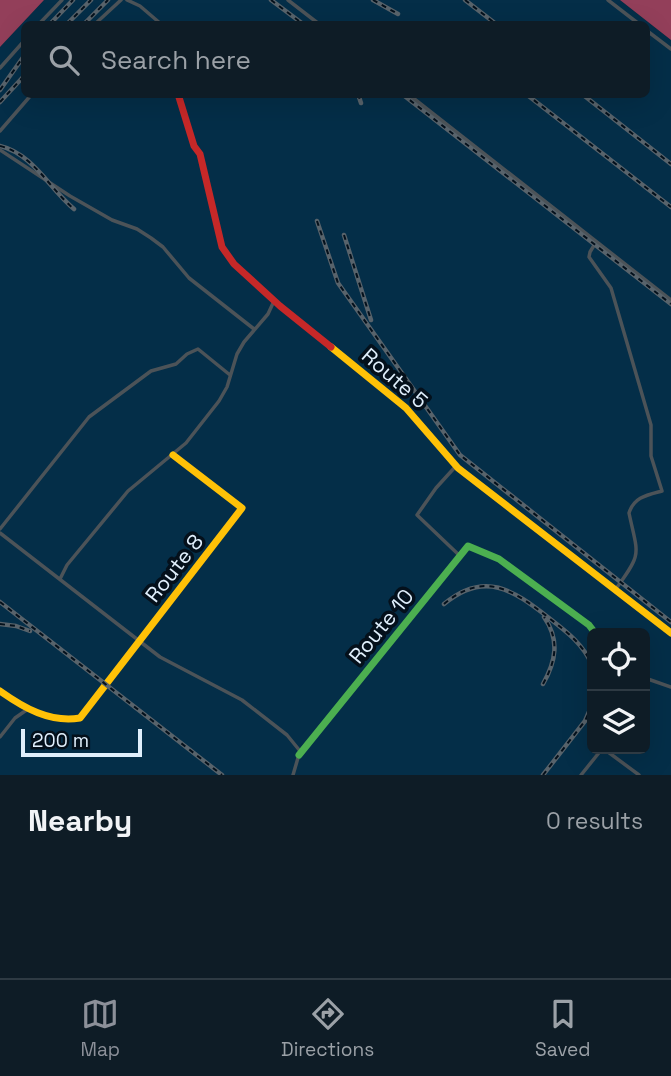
<!DOCTYPE html>
<style>
body{margin:0;font-family:"Space Grotesk",sans-serif;background:#1c2932;color:#f1f3f6}
.controls{position:absolute;right:21px;bottom:21px;display:grid;overflow:hidden;border-radius:10px;box-shadow:0 7px 28px #0002}
.controls button{width:63px;height:63px;display:grid;place-items:center;padding:0;border:0;border-bottom:2px solid #2e3a43;background:#0e1c26;color:#f1f3f6;font:35px sans-serif}
.scale{position:absolute;left:21px;bottom:18px;width:121px;box-sizing:border-box;padding-left:7px;border:4px solid #e0effc;border-top:0;font-size:19px;line-height:24px;white-space:nowrap;color:#e0effc;-webkit-text-stroke:5px #04101b;paint-order:stroke}
.list{margin:0;padding:0;list-style:none}
h2{display:flex;justify-content:space-between;align-items:center;height:91px;margin:0;padding:0 28px;font-size:30px}
h2 small{font-size:23px;font-weight:400;color:#9ba1a7}
.icon{flex:none;width:38px;height:38px;fill:none;stroke:currentColor;stroke-width:2;stroke-linecap:round;stroke-linejoin:round}
.map{position:relative;flex:none;width:671px;height:775px;overflow:hidden}
.search{position:absolute;background:#0e1c26;box-shadow:0 7px 28px #0002;left:21px;right:21px;top:21px;height:77px;display:flex;align-items:center;gap:18px;box-sizing:border-box;padding:0 24px;border-radius:10px;color:#9ba1a7;font-size:26px}
.sheet{height:203px;background:#0e1c26}
nav{display:flex;justify-content:space-around;align-items:center;box-sizing:border-box;height:98px;border-top:2px solid #2e3a43;background:#0e1c26;font-size:19px;color:#9ba1a7}
nav a{display:grid;justify-items:center;gap:4px}
nav .on{color:#8c9099}
.map>svg:first-child{display:block}
.built{fill:#042e48;fill-rule:evenodd}
.water{fill:#933f5a}
.lines{fill:none;stroke-linecap:round;stroke-linejoin:round}
.street{stroke:#4c5358;stroke-width:3.5}
.fast{stroke:#4caf50;stroke-width:7}
.slow{stroke:#ffc107;stroke-width:7}
.jam{stroke:#c62828;stroke-width:7}
.rail-casing{stroke:#58636b;stroke-width:4.5}
.rail{stroke:#04101b;stroke-width:2;stroke-dasharray:5;stroke-linecap:butt}
.labels{text-anchor:middle;dominant-baseline:central;stroke-width:7;stroke-linejoin:round;paint-order:stroke}
.street-label{font-size:21px;fill:#e0effc;stroke:#04101b}
</style>
<div class="map">
<svg width="671" height="775" viewBox="0 0 671 775">
<rect width="100%" height="100%" fill="#122532"/>
<path class="built" d="M44,0H620L671,40V775H0V47ZM24,24H646V94H24ZM592,633H645V749H592Z"/>
<path class="water" d="M0,0H44L0,47Z
M620,0H671V40Z"/>
<g class="lines">
<path class="street" d="M127,0L140,6L161,24
M288,0L319,24
M608,0L639,24
M39,24L62,0
M95,24L121,0
M646,30L671,49
M0,68L24,41
M408,94L671,300
M0,131L32,94
M0,150L70,196L112,220L137,229L151,238L163,247L189,278L254,329
M596,242L590,252L589,257L611,288L651,425V456L662,491C647,495 634,497 629,513C638,556 643,552 615,590
M456,466L436,488L417,515L460,556
M0,529L89,417L151,371L176,364L187,354L198,349L230,375
M0,533L160,657L242,700L287,735L300,751L293,775
M60,579L67,565L128,491L186,443L219,401L227,387L237,354L244,342L268,314L274,301
M645,678L671,687
M0,737L15,718L28,709
M604,749L639,775
M581,775L602,749"/>
<path class="fast" d="M299,755L468,546L499,559L589,625L595,633"/>
<path class="slow" d="M331,347L406,408L458,468L671,633
M0,691C24,708 50,723 80,718L242,508L173,455"/>
<path class="jam" d="M178,94L194,146L200,154L222,247L234,264L280,306L331,347"/>
<defs>
<path id="rail" d="M271,0L303,24
M373,0L398,14
M465,0L496,24
M50,24L73,0
M67,24L91,0
M84,24L108,0
M0,90L24,56
M358,94L361,103
M402,94L671,304
M526,94L671,207
M582,94L671,164
M0,102L24,76
M0,146C33,154 49,188 74,209
M317,221L338,283L460,455L671,622
M344,235L371,320
M0,602L222,775
M444,604C485,570 513,590 549,618C567,632 583,644 592,665
M0,624L16,626L30,631
M543,684C556,661 560,640 544,617
M543,775L585,721L592,705"/>
</defs>
<use href="#rail" class="rail-casing"/>
<use href="#rail" class="rail"/>
</g>
<g class="labels">
<g class="street-label">
<text transform="translate(395 378) rotate(41)">Route 5</text>
<text transform="translate(174 568) rotate(-52)">Route 8</text>
<text transform="translate(381 626) rotate(-51)">Route 10</text>
</g>
</g>
</svg>
<div class="controls">
<button><svg class="icon" aria-label="locate" viewBox="0 0 24 24"><circle cx="12" cy="12" r="6"/><path d="M12 2v4M12 18v4M2 12h4M18 12h4"/></svg></button>
<button><svg class="icon" aria-label="layers" viewBox="0 0 24 24"><path d="M12 4l9 5-9 5-9-5zM3 14l9 5 9-5"/></svg></button>
</div>
<div class="scale">200 m</div>
<div class="search"><svg class="icon" aria-label="search" viewBox="0 0 24 24"><circle cx="10" cy="10" r="6"/><path d="M15 15l6 6"/></svg>Search here</div>
</div>
<section class="sheet">
<h2>Nearby<small>0 results</small></h2>
<ul class="list">
</ul>
</section>
<nav>
<a class="on"><svg class="icon" aria-label="map" viewBox="0 0 24 24"><path d="M3 6l6-2 6 2 6-2v14l-6 2-6-2-6 2zM9 4v14M15 6v14"/></svg>Map</a>
<a><svg class="icon" aria-label="directions" viewBox="0 0 24 24"><path d="M12 3l9 9-9 9-9-9zM9 14v-3h6M13 9l2 2-2 2"/></svg>Directions</a>
<a><svg class="icon" aria-label="saved" viewBox="0 0 24 24"><path d="M7 4h10v16l-5-4-5 4z"/></svg>Saved</a>
</nav>
